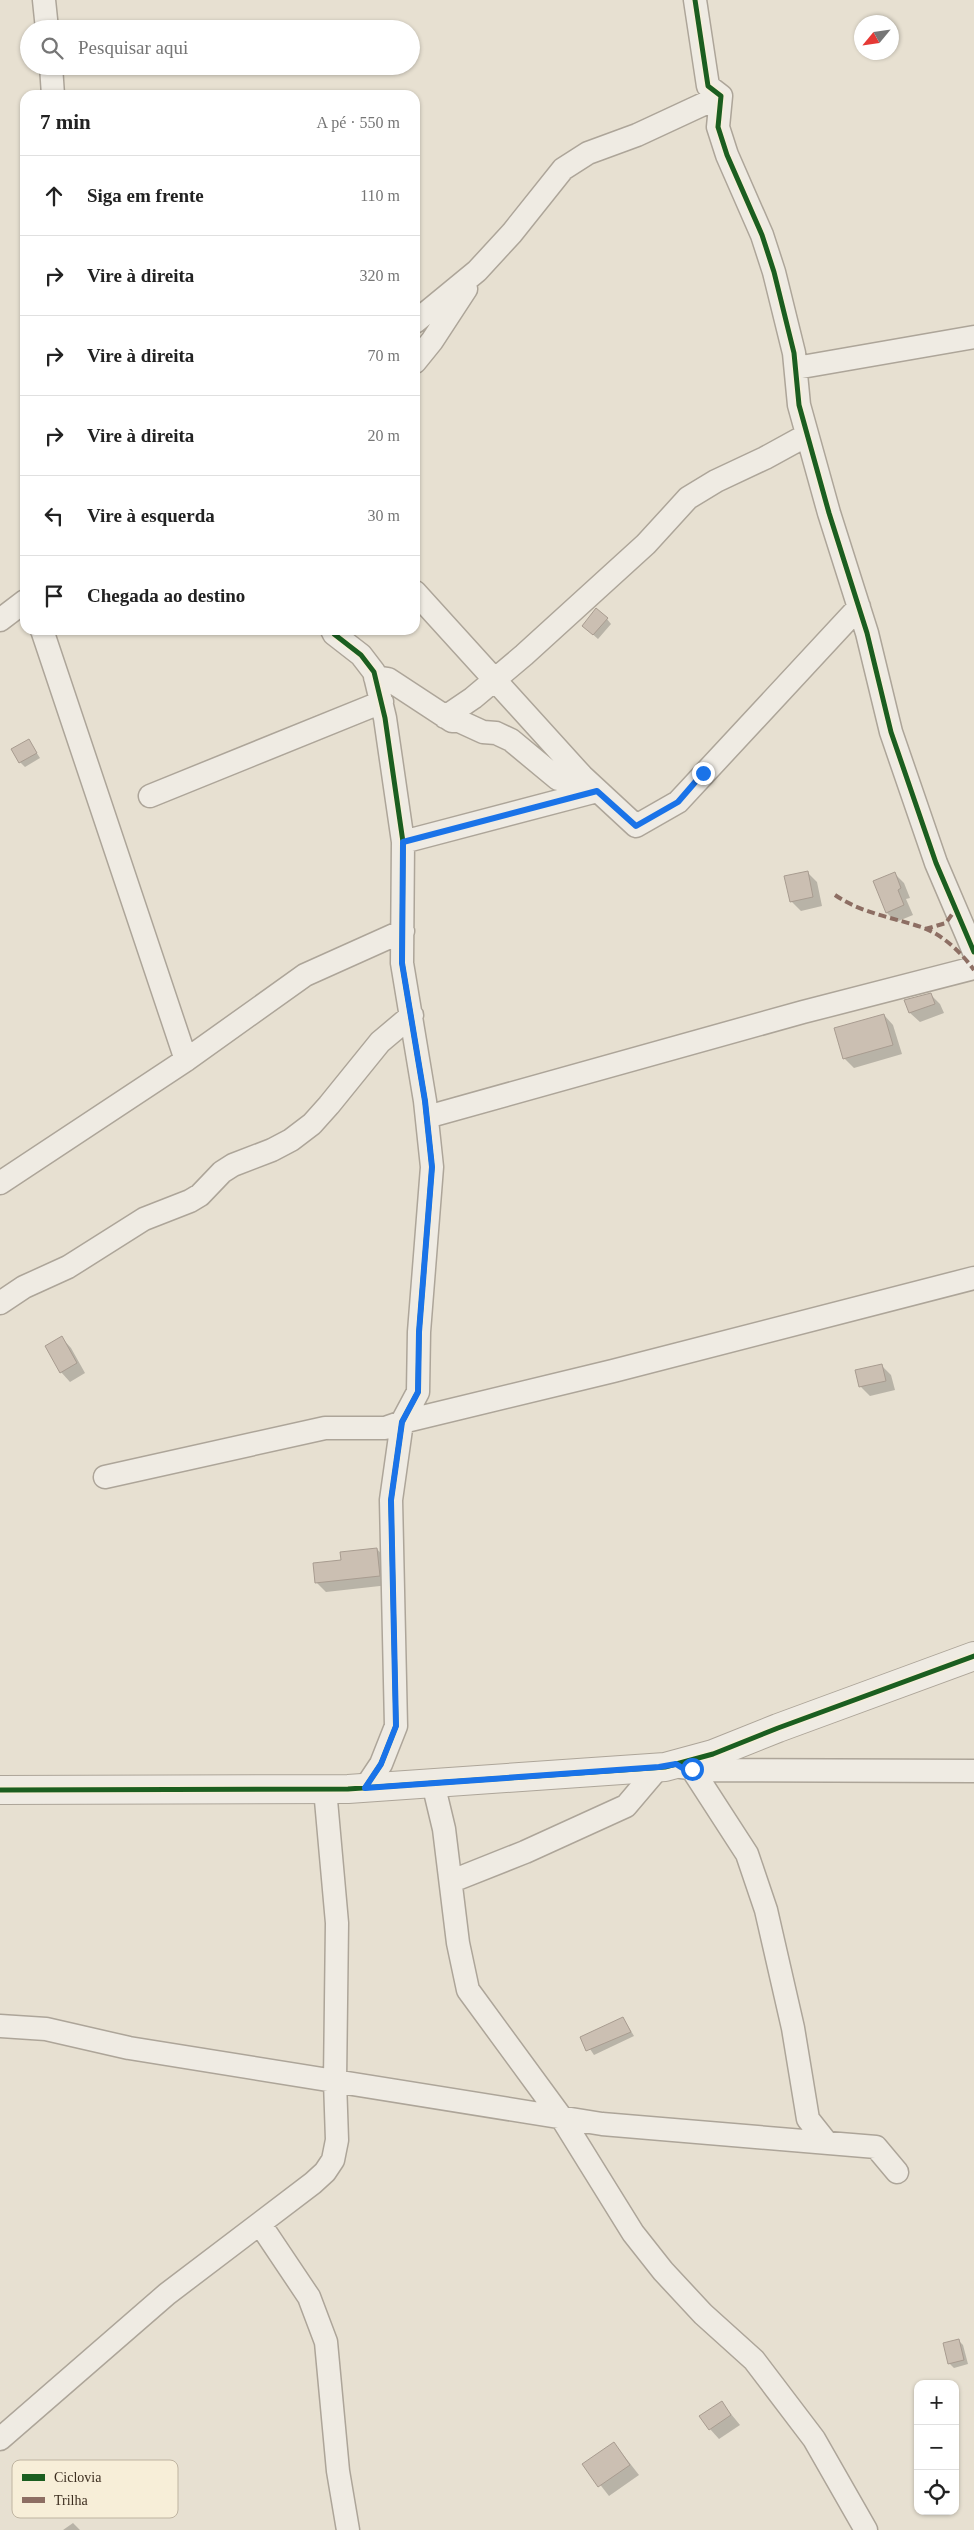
<!DOCTYPE html>
<html lang="pt">
<meta charset="utf-8">
<style>
body{margin:0;font-family:"Times New Roman",serif;background:#f6f6f6;color:#222}
.controls{position:absolute;right:15px;bottom:15px;display:grid;overflow:hidden;border-radius:10px;box-shadow:0 1px 4px #0004}
.controls button{width:45px;height:45px;display:grid;place-items:center;padding:0;border:0;border-bottom:1px solid #e0e0e0;background:#fff;color:#222;font:25px sans-serif}
.compass{position:absolute;left:854px;top:15px;width:45px;height:45px;border-radius:50%;background:#fff;box-shadow:0 1px 4px #0004;rotate:241deg}
.stop{position:absolute;width:15px;height:15px;margin:-11px;border:4px solid #1a73e8;border-radius:50%;background:#fff}
.stop.end{background:#1a73e8;border-color:#fff;box-shadow:0 1px 5px #0008}
.list{margin:0;padding:0;list-style:none}
h2{display:flex;justify-content:space-between;align-items:center;height:65px;margin:0;padding:0 20px;font-size:21px}
h2 small{font-size:16px;font-weight:400;color:#767676}
.list li{display:grid;grid-template-columns:32px 1fr auto;gap:15px;align-items:center;box-sizing:border-box;height:80px;padding:0 20px;border-top:1px solid #e0e0e0}
.list b{display:block;font-size:19px;white-space:nowrap}
.list em{font-size:16px;font-style:normal;color:#767676}
.icon{flex:none;width:28px;height:28px;fill:none;stroke:currentColor;stroke-width:2;stroke-linecap:round;stroke-linejoin:round}
.map{position:relative;flex:none;width:974px;height:2530px;overflow:hidden}
.search{position:absolute;background:#fff;box-shadow:0 1px 4px #0004;left:20px;top:20px;width:400px;height:55px;display:flex;align-items:center;gap:12px;box-sizing:border-box;padding:0 18px;border-radius:28px;color:#767676;font-size:19px}
.panel{position:absolute;background:#fff;box-shadow:0 1px 4px #0004;left:20px;top:90px;width:400px;height:545px;border-radius:15px}
.map>svg:first-child{display:block}
.shadow{fill:#0003}
.building{fill:#cbbfb2;stroke:#a89c90}
.lines{fill:none;stroke-linecap:round;stroke-linejoin:round}
.minor-casing{stroke:#ada599;stroke-width:25}
.tertiary-casing{stroke:#ada599;stroke-width:30}
.minor{stroke:#efebe3;stroke-width:22}
.tertiary{stroke:#efebe3;stroke-width:28}
.quiet{stroke:#8d6e63;stroke-width:4;stroke-dasharray:8 4;stroke-linecap:butt}
.cycleway-casing{stroke:#f7eed8;stroke-width:8}
.cycleway{stroke:#1b5e20;stroke-width:5}
.route{stroke:#1a73e8;stroke-width:6}
.key{fill:#f7eed8;stroke:#bfb4a1;stroke-width:1}
.key-label{font-size:14px;fill:#3d2e20}
</style>
<div class="map">
<svg width="974" height="2530" viewBox="0 0 974 2530">
<rect width="100%" height="100%" fill="#e7e0d1"/>
<path class="shadow" d="M607,619L611,624L598,639L588,630Z
M29,741L40,758L25,767L20,762Z
M808,873L817,882L822,906L801,911L791,901Z
M895,874L904,883L910,898L906,899L913,915L896,922L887,913Z
M930,994L940,1004L944,1013L920,1022L910,1013Z
M884,1015L893,1025L902,1054L854,1068L844,1058Z
M62,1338L71,1348L85,1373L70,1382L61,1372Z
M881,1365L891,1375L895,1390L870,1396L861,1387Z
M377,1549L386,1559L389,1585L326,1592L316,1582L343,1561Z
M623,2018L634,2036L594,2055L582,2037Z
M959,2341L963,2345L968,2364L954,2368L949,2363Z
M722,2403L740,2425L719,2439L710,2429Z
M614,2443L639,2475L609,2496L584,2464Z
M73,2523L80,2530H63Z"/>
<path class="building" d="M596,608L608,618L593,635L582,626Z
M29,739L37,753L19,763L11,749Z
M808,871L813,897L790,902L784,876Z
M895,872L901,888L898,890L904,905L886,913L873,881Z
M931,993L935,1004L909,1013L904,1000Z
M884,1014L893,1045L843,1059L834,1028Z
M62,1336L77,1363L60,1373L45,1346Z
M882,1364L886,1381L859,1387L855,1370Z
M377,1548L380,1576L315,1583L313,1563L341,1560L340,1552Z
M623,2017L631,2032L586,2051L580,2037Z
M959,2339L964,2360L948,2364L943,2343Z
M722,2401L731,2415L709,2430L699,2416Z
M614,2442L630,2465L598,2487L582,2464Z"/>
<g class="lines">
<defs>
<path id="minor" d="M44,0L47,29
M695,0L708,86L721,96L718,127L727,155L762,235L774,272L794,353L799,405L829,513L867,633L891,732L936,863L974,952
M51,66L53,95
M415,322L477,271L512,233L563,169L588,153L637,135L721,96
M415,362L432,341L466,289
M796,368L974,337
M415,592L582,776L636,826L678,802L859,607
M0,620L25,601
M42,630L186,1060
M332,630L334,634L361,655L374,672L385,718L403,842L402,963L425,1101L432,1167L419,1332L418,1392L402,1422L391,1500L396,1726L381,1764L365,1788
M375,677L388,679L452,721H459L483,732L496,733L511,740L558,779L574,780L582,776
M445,717L473,698L524,655L646,544L688,498L716,481L765,458L807,435
M150,796L382,702
M403,842L597,791
M427,1117L803,1012L974,968
M0,1183L186,1060L305,975L403,931
M0,1303L24,1287L68,1267L144,1219L190,1201L200,1195L222,1172L233,1165L272,1150L291,1140L312,1124L329,1105L380,1042L412,1015
M105,1477L325,1428H385L402,1422L613,1371L974,1278
M681,1767L709,1770L974,1771
M692,1769L747,1854L766,1910L793,2028L808,2119L827,2143
M433,1783L444,1829L458,1943L468,1990L561,2117L633,2233L663,2271L703,2314L754,2360L814,2439L866,2530
M452,1881L525,1852L626,1806L659,1767
M0,2026L46,2029L129,2048L602,2124L876,2147L897,2172
M260,2224L309,2297L326,2342L338,2471L348,2530
M0,2439L167,2294L313,2183L325,2172L333,2160L337,2140L335,2081L337,1923L325,1789"/>
<path id="tertiary" d="M0,1790L348,1789L665,1767L713,1754L778,1728L974,1656"/>
</defs>
<use href="#minor" class="minor-casing"/>
<use href="#tertiary" class="tertiary-casing"/>
<use href="#minor" class="minor"/>
<use href="#tertiary" class="tertiary"/>
<path class="quiet" d="M835,895C861,913 891,917 921,927C942,934 961,952 974,970
M925,929L946,923L955,910"/>
<defs>
<path id="cycleway" d="M695,0L708,86L721,96L718,127L727,155L762,235L774,272L794,353L799,405L829,513L867,633L891,732L936,863L974,952
M332,630L334,634L361,655L374,672L385,718L403,842L402,963L425,1101L432,1167L419,1332L418,1392L402,1422L391,1500L396,1726L381,1764L365,1788
M0,1790L348,1789L665,1767L713,1754L778,1728L974,1656"/>
</defs>
<use href="#cycleway" class="cycleway-casing"/>
<use href="#cycleway" class="cycleway"/>
</g>
<g class="lines">
<path class="route" d="M692,1769H684L676,1764L659,1767L365,1788L381,1764L396,1726L391,1500L402,1422L418,1392L419,1332L432,1167L425,1101L402,963L403,842L597,791L636,826L678,802L703,773"/>
</g>
<rect x="12" y="2460" width="166" height="58" rx="8" class="key"/>
<rect x="22" y="2474" width="23" height="7" fill="#1b5e20"/>
<rect x="22" y="2497" width="23" height="6" fill="#8d6e63"/>
<g class="key-label">
<text x="54" y="2482">Ciclovia</text>
<text x="54" y="2505">Trilha</text>
</g>
</svg>
<div class="controls">
<button>+</button>
<button>−</button>
<button><svg class="icon" aria-label="locate" viewBox="0 0 24 24"><circle cx="12" cy="12" r="6"/><path d="M12 2v4M12 18v4M2 12h4M18 12h4"/></svg></button>
</div>
<svg class="compass" viewBox="-18 -18 36 36"><path d="M0-13l5 13h-10z" fill="#e53935"/><path d="M0 13l5-13h-10z" fill="#767676"/></svg>
<div class="stop" style="left:692px;top:1769px"></div>
<div class="stop end" style="left:703px;top:773px"></div>
<div class="search"><svg class="icon" aria-label="search" viewBox="0 0 24 24"><circle cx="10" cy="10" r="6"/><path d="M15 15l6 6"/></svg>Pesquisar aqui</div>
<section class="panel">
<h2>7 min<small>A pé · 550 m</small></h2>
<ul class="list">
<li><svg class="icon" aria-label="ahead" viewBox="0 0 24 24"><path d="M12 20V5M6 11l6-6 6 6"/></svg><div><b>Siga em frente</b></div><em>110 m</em></li>
<li><svg class="icon" aria-label="right" viewBox="0 0 24 24"><path d="M7 20v-9h11M14 6l5 5-5 5"/></svg><div><b>Vire à direita</b></div><em>320 m</em></li>
<li><svg class="icon" aria-label="right" viewBox="0 0 24 24"><path d="M7 20v-9h11M14 6l5 5-5 5"/></svg><div><b>Vire à direita</b></div><em>70 m</em></li>
<li><svg class="icon" aria-label="right" viewBox="0 0 24 24"><path d="M7 20v-9h11M14 6l5 5-5 5"/></svg><div><b>Vire à direita</b></div><em>20 m</em></li>
<li><svg class="icon" aria-label="left" viewBox="0 0 24 24"><path d="M17 20v-9H6M10 6l-5 5 5 5"/></svg><div><b>Vire à esquerda</b></div><em>30 m</em></li>
<li><svg class="icon" aria-label="arrive" viewBox="0 0 24 24"><path d="M6 21V4h12l-3 4 3 4H6"/></svg><div><b>Chegada ao destino</b></div></li>
</ul>
</section>
</div>
